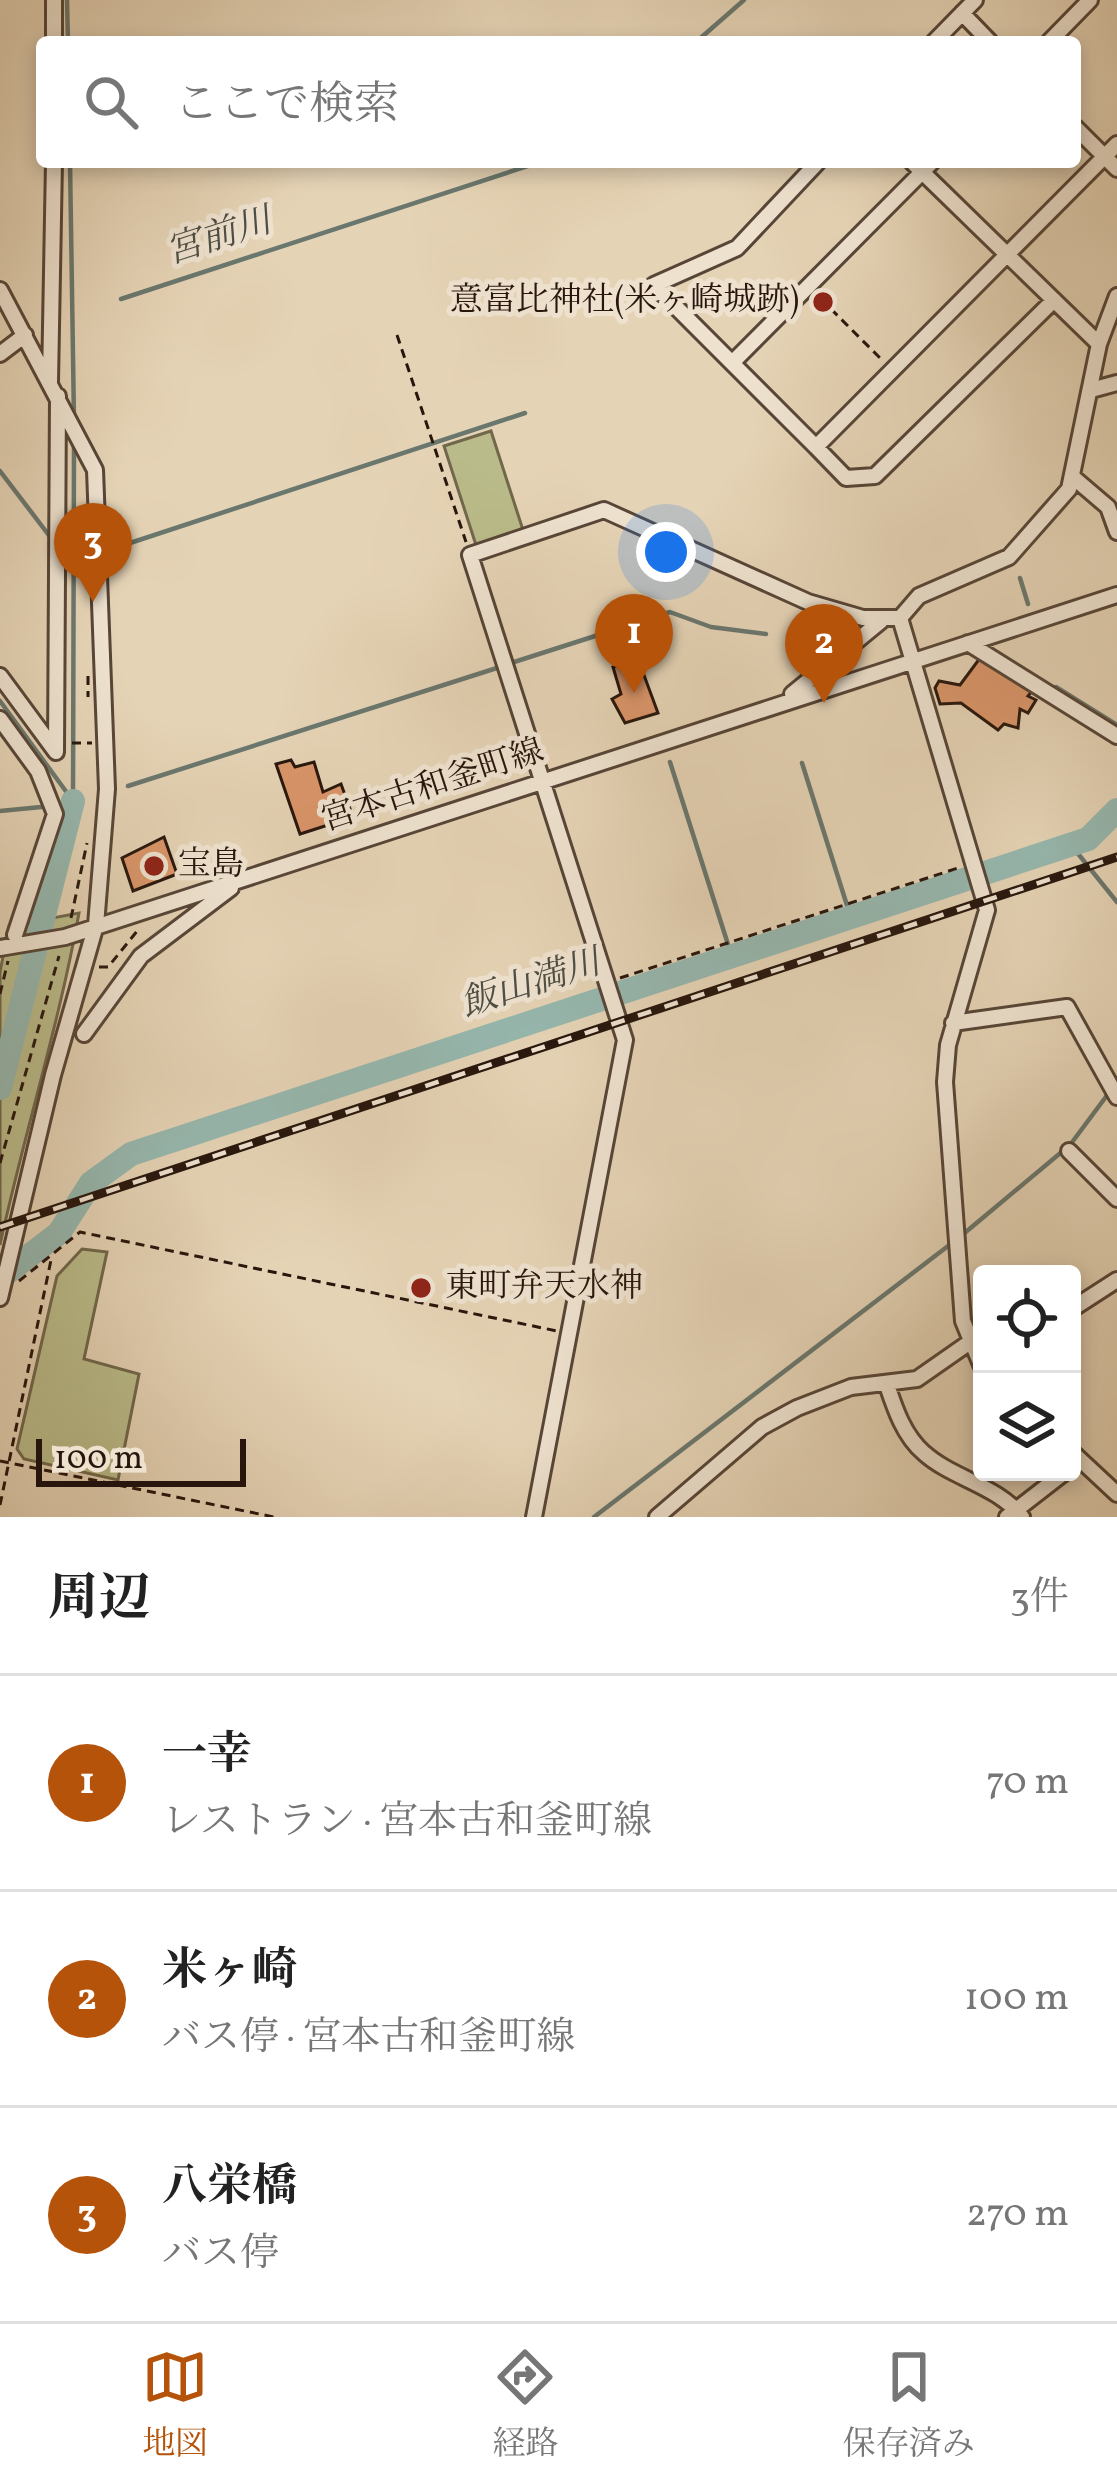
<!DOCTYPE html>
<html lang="ja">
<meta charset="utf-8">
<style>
body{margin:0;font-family:Vollkorn,"Noto Serif JP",serif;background:#f2f2f2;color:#222}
.controls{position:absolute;right:36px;bottom:36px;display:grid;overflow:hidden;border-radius:12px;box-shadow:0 6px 18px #0003}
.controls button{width:108px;height:108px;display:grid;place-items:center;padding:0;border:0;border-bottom:3px solid #e0e0e0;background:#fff;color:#222;font:60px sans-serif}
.scale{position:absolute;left:36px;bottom:30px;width:210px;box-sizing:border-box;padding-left:12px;border:6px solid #28160d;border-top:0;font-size:33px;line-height:42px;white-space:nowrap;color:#28160d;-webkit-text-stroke:9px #eee2cf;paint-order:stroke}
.you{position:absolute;left:666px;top:552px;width:42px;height:42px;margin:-30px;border:9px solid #fff;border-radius:50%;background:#1a73e8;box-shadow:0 0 0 18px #1a73e833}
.badge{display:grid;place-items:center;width:78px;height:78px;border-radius:50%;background:#b45309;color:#fff;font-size:39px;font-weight:700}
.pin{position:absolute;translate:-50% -99px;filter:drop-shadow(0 3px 6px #0008)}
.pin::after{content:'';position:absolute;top:63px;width:42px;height:36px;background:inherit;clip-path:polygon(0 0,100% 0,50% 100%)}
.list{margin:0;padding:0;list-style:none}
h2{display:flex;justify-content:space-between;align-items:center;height:156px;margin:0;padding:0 48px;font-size:51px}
h2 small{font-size:39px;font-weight:400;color:#767676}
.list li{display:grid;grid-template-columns:78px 1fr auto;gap:36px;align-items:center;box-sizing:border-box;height:216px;padding:0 48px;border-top:3px solid #e0e0e0}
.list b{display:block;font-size:45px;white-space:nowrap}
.list p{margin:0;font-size:39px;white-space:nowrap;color:#767676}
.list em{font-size:39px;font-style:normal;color:#767676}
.icon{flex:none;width:66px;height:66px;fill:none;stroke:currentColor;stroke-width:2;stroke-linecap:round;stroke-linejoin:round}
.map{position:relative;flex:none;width:1117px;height:1517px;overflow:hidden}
.search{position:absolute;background:#fff;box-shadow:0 6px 18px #0003;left:36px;right:36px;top:36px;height:132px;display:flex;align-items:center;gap:30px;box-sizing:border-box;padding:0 42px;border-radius:12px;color:#767676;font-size:45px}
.sheet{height:804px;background:#fff}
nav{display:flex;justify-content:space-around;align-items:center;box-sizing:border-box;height:168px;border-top:3px solid #e0e0e0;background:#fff;font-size:33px;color:#767676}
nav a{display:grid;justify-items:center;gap:6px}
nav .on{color:#b45309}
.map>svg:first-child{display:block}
.green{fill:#babb8a;stroke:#71684c;stroke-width:3}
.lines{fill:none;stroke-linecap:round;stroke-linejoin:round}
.stream{stroke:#6a776e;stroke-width:4.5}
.river{stroke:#96b7ae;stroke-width:24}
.building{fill:#da956a;stroke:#28160d;stroke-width:3}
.minor-casing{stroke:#574537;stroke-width:20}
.path{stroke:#28160d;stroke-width:3;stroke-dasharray:9 6;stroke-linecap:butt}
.minor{stroke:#eee2cf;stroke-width:14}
.rail-casing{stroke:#28160d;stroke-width:9}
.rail{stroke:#eee2cf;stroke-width:4.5;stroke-dasharray:14;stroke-linecap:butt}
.poi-dot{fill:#8f2418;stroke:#eee2cf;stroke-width:4.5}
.labels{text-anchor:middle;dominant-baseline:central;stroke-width:10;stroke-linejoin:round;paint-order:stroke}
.poi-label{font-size:33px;fill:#28160d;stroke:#eee2cf;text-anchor:start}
.street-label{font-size:33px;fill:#28160d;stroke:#eee2cf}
.water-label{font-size:36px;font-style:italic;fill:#4e4e45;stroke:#eee2cf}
</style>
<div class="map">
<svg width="1117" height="1517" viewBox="0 0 1117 1517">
<rect width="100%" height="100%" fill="#e5d3b5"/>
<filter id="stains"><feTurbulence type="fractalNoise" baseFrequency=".00167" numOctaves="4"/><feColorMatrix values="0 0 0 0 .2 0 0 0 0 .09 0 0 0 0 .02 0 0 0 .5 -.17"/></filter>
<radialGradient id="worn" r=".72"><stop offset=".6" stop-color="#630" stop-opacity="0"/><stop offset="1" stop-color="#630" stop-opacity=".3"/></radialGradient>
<path class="green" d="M491,431L523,530L476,545L444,446Z
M79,913C59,1025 24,1134 0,1245V972L9,926Z
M82,1249L107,1252L84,1359L139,1374L118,1480L24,1459L17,1449L57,1276Z"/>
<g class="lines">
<path class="stream" d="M67,0L68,42
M696,42L744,0
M70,162L74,420
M121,299L540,162
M0,471L51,538
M124,545L525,413
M1020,578L1028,604
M511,663L670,612L711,627L766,634
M1056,687L1117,725
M0,701L73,801
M670,762L732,957
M802,763L851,918
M128,786L500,667
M73,801L74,444
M0,811L72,804
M1071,845L1117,902
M961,1236L1070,1145L1111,1090
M594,1517L952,1243"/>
<path class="river" d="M0,1088L73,801
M0,1278L59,1233L91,1183L131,1154L1088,839L1117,810"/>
</g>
<path class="building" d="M819,289L835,305L826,314L810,298Z
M980,658L1033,690L1028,696L1036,700L1028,713L1020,709L1018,728L1004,724L998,730L961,703L940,704L935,688L939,681L960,685Z
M638,659L658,713L625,723L612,699L621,694L613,667Z
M291,760L295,767L314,762L323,792L341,784L353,817L300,834L276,764Z
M164,837L177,874L133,891L122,858Z"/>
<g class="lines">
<defs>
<path id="minor" d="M54,0V42
M962,13L990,42
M934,42L975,0
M1049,42L1090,0
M1075,127L1117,169
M818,162L737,248L654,285L816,447L1117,144
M912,162L1099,344
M0,290L95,470L107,789L96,925L53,1075L0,1298
M0,354L25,335
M732,363L932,162
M50,382L54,162
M1091,390L1117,383
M816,447L846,478L875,476L1054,300
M1074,478L1108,507L1117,532
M968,643L1117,736
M0,676L56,752L58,396
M792,694L881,621
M0,719L38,771L55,814L15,935
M0,948L65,937L1117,595
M953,1023L1067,1007L1117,1097
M84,1034L141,956L231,888
M1069,1151L1117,1199
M1072,1309L1117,1280
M982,1367L963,1321L945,1082L948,1045L987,910L900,618L919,596L1009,557L1069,489L1099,344L1117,296
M887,1385C895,1409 904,1436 924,1453C953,1479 997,1485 1022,1517
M1072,1452L1117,1494
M534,1517L625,1040L470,555L604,510L808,602L863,618H900
M657,1517L762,1427L797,1408L851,1387L917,1379L970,1342
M1007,1517L1065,1472"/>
</defs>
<use href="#minor" class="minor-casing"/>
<path class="path" d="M831,309L881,359
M397,335L466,542
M88,676V697
M72,743H92
M71,918L87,843
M99,967H108L138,930
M620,978L958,868
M0,994L8,961
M0,1163L59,956
M19,1281L80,1232L557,1331
M0,1461L274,1517
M0,1505L51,1260"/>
<use href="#minor" class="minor"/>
<defs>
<path id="rail" d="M0,1227L1117,857"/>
</defs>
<use href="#rail" class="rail-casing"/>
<use href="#rail" class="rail"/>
</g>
<g class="poi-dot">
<circle cx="823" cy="302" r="12"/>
<circle cx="154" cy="866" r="12"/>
<circle cx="421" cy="1288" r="12"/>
</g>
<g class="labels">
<g class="poi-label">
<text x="799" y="302" text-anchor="end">意富比神社(米ヶ崎城跡)</text>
<text x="178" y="866">宝島</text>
<text x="445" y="1288">東町弁天水神</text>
</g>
<g class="street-label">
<text transform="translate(433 787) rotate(-18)">宮本古和釜町線</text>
</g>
<g class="water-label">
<text transform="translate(219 238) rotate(-18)">宮前川</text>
<text transform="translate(531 985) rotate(-18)">飯山満川</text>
</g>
</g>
<rect width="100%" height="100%" filter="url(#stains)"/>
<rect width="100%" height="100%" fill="url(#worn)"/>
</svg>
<div class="controls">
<button><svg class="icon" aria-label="locate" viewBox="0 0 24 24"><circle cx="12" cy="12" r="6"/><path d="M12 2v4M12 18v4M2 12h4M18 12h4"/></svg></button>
<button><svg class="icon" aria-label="layers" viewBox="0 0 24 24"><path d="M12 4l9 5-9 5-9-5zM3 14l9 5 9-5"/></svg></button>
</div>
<div class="scale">100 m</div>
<div class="you"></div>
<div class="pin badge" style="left:634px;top:693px">1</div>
<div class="pin badge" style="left:824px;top:703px">2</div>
<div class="pin badge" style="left:93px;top:602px">3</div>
<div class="search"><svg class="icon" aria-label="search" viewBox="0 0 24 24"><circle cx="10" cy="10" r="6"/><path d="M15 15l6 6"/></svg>ここで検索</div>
</div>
<section class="sheet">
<h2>周辺<small>3件</small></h2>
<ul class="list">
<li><span class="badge">1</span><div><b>一幸</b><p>レストラン · 宮本古和釜町線</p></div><em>70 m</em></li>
<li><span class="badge">2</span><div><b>米ヶ崎</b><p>バス停 · 宮本古和釜町線</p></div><em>100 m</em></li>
<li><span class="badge">3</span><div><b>八栄橋</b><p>バス停</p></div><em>270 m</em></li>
</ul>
</section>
<nav>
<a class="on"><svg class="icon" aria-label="map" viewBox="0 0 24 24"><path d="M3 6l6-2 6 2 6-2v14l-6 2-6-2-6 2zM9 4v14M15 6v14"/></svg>地図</a>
<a><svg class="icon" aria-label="directions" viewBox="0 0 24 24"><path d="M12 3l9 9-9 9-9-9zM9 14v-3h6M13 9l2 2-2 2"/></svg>経路</a>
<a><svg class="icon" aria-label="saved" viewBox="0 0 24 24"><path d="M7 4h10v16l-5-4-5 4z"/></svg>保存済み</a>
</nav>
